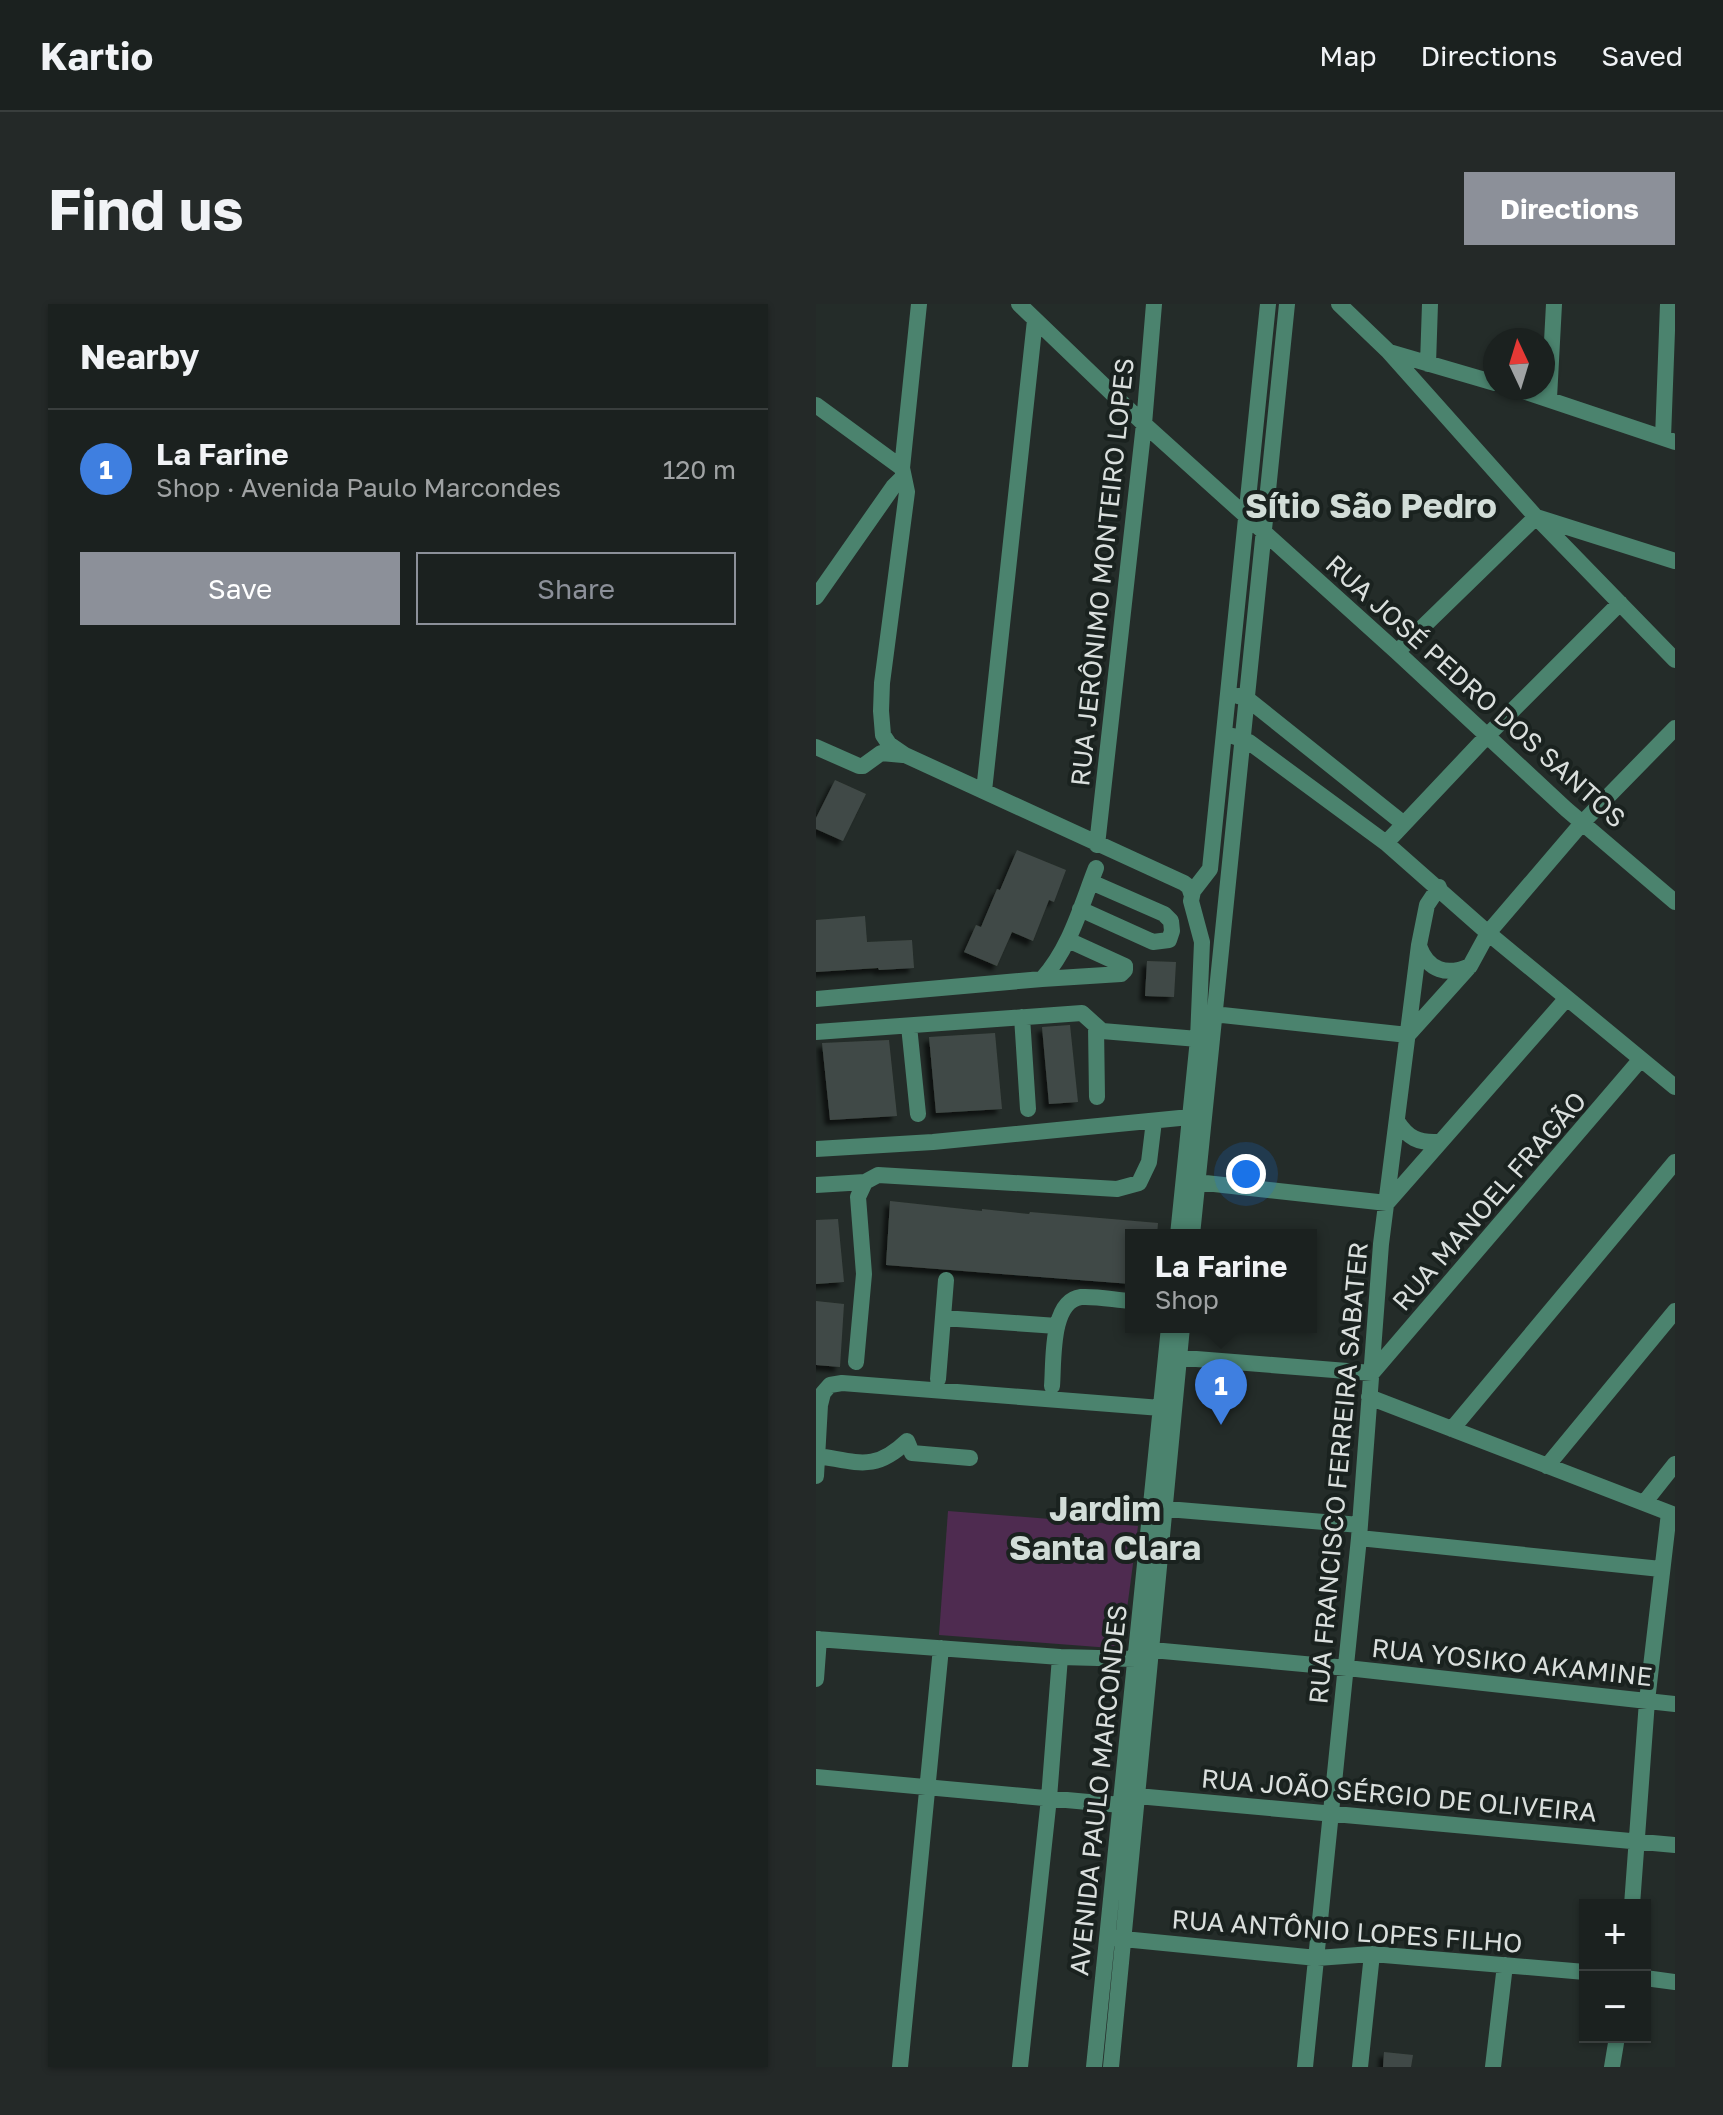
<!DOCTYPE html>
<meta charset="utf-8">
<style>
body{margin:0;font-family:"Golos Text",sans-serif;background:#242928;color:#f1f3f6}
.controls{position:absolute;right:24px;bottom:24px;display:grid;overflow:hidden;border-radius:0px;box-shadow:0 2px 6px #0004}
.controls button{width:72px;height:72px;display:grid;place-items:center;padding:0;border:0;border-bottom:2px solid #393e3d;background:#1b211f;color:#f1f3f6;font:40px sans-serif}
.compass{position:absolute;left:667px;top:24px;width:72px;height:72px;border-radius:50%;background:#1b211f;box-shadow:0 2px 6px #0004;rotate:356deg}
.you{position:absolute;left:430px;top:870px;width:28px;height:28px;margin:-20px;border:6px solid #fff;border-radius:50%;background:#1a73e8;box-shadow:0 0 0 12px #1a73e833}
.badge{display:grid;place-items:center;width:52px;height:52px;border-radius:50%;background:#8c9099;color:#fff;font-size:26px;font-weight:700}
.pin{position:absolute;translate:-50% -66px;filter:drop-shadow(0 2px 4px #0008)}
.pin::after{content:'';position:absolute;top:42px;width:28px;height:24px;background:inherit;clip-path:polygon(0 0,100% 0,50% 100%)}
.popup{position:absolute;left:309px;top:925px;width:192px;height:104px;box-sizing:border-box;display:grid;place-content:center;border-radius:0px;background:#1b211f;filter:drop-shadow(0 2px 6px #0005);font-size:26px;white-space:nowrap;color:#a0a3a4}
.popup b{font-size:30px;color:#f1f3f6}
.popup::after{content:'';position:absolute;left:50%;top:100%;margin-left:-16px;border:16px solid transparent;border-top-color:#1b211f}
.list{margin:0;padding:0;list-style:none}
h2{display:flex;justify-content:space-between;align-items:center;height:104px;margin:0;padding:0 32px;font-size:34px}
h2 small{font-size:26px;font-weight:400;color:#a0a3a4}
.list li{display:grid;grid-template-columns:52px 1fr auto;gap:24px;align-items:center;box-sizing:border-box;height:120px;padding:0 32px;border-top:2px solid #393e3d}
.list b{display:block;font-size:30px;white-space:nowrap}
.list p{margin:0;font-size:26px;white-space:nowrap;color:#a0a3a4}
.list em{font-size:26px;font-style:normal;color:#a0a3a4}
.actions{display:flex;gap:16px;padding:24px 32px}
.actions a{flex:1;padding:18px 0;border:2px solid #8c9099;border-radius:0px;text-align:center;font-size:28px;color:#8c9099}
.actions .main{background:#8c9099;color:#fff}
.map{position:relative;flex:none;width:859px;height:1763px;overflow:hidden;border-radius:0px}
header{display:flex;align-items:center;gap:48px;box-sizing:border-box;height:112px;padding:0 40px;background:#1b211f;border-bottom:2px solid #393e3d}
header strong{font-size:38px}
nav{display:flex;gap:44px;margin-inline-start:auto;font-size:28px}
.intro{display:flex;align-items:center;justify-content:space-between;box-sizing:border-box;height:192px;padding:0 48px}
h1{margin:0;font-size:56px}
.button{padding:20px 36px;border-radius:0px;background:#8c9099;color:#fff;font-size:28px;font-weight:700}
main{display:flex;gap:48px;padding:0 48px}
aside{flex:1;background:#1b211f;border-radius:0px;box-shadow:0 2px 6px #0004}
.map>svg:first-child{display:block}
.green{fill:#4e2b50}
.building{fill:#414a46;filter:url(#shadow)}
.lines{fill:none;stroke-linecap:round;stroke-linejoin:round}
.minor{stroke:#4b836e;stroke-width:16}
.labels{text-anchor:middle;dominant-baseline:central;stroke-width:8;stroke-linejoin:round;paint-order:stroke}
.street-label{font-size:26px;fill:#dadfdd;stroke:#1a221f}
.district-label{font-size:34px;font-weight:bold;fill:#d2ddd8;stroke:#1a221f}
</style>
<header>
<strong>Kartio</strong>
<nav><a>Map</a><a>Directions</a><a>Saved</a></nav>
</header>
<div class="intro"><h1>Find us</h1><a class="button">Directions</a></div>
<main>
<aside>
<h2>Nearby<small></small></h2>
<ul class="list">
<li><span class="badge" style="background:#3f7fe0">1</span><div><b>La Farine</b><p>Shop · Avenida Paulo Marcondes</p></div><em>120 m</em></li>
</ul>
<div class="actions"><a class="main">Save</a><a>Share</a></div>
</aside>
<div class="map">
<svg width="859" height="1763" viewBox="0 0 859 1763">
<defs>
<filter id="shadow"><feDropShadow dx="-5" dy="5" stdDeviation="2" flood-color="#0009"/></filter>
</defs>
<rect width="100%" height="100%" fill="#242c29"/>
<path class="green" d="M132,1207L322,1222L307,1335L295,1344L123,1331Z"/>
<path class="building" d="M19,476L50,490L27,537L0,525V514Z
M201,546L250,566L238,598L233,596L217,637L196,628L181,662L148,648L160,621L165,623L181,585L184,586Z
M49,612L51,638L96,636L98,664L63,666L62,664L0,668V616Z
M331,657L360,658L358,693L329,692Z
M254,721L262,798L233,800L226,723Z
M179,729L186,805L120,809L113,733Z
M73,736L81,812L14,816L6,739Z
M74,897L166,907V905L213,910L214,908L342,919L341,931H315V980L70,961Z
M22,915L28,978L0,980V916Z
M0,997L28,1000L24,1063L0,1061Z
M568,1748L597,1751L595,1763H567Z"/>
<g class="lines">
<path class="minor" d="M103,0L86,164L91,188L66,379L65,407L67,431L73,440L89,451L368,579L373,583L376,592
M203,0L328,120L581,348L750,505L859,598
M523,0L572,47L720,213L859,356
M573,48L679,79
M612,60L614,0
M698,84L859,138
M733,94L738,0
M0,101L86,164
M847,134L852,0
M0,293L77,183L87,173
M581,348L720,213L859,257
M422,392L429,393L588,520
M417,432L433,438L570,539L672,629L859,783
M0,443L43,462H47L65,449L87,451
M168,487L219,16
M570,539L671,432L804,299
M281,541L328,120L338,0
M264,605L337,638L353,636L356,627L355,617L348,610L275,578
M603,642C612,667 631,672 654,662
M226,675L305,670L309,666V662L252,636
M0,695L226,675C254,644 265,602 280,564
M397,710L592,731
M206,713L212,805
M93,722L102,810
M280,722L281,793
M0,728L266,709L286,727L382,735
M592,731L654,662L672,629L767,518L859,424
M581,817C592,834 602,839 622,838
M0,845L117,838L374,813
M371,877L571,899L751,694
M0,881L49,878
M362,931L382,735L386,638L375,597L377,587L394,565L452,0
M376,931L471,0
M127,1014L241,1022
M355,1053L556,1069L825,755
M40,1058L48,970L42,893L49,878L62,871L301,885L323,879L333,858L338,817
M122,1075L130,976
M236,1082C238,1058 234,997 265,993C281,992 299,996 315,997
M553,1093L859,1211
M636,1125L859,858
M2,1152C42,1158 59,1168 91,1137L96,1149L154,1154
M731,1162L859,1007
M0,1172L4,1101L7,1089L14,1081L26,1079L345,1104
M828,1199L859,1160
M339,1204L544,1221
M543,1234L845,1265
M0,1335L244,1353L320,1355L329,1350
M336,1346L531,1364L859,1400
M0,1375L3,1335
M0,1473L305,1501L321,1492L859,1541
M816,1601L831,1397L853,1209
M297,1634L501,1654L556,1650L769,1668
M829,1674L859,1678
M84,1763L125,1344
M204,1763L233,1494L244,1353
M278,1763L353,1023
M295,1763L366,1023
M489,1763L543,1234L565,940L603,641L611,601L623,583
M544,1763L556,1650
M677,1763L689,1661
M796,1763L801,1733"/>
</g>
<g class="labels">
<g class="street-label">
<text transform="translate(286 268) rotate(-84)">RUA JERÔNIMO MONTEIRO LOPES</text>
<text transform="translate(660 387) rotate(42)">RUA JOSÉ PEDRO DOS SANTOS</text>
<text transform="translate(673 897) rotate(-49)">RUA MANOEL FRAGÃO</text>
<text transform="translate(522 1169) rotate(-85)">RUA FRANCISCO FERREIRA SABATER</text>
<text transform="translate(696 1358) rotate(6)">RUA YOSIKO AKAMINE</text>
<text transform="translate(282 1486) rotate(-84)">AVENIDA PAULO MARCONDES</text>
<text transform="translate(583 1491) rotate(5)">RUA JOÃO SÉRGIO DE OLIVEIRA</text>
<text transform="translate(531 1627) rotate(4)">RUA ANTÔNIO LOPES FILHO</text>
</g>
<g class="district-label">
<text x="555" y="201">Sítio São Pedro</text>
<text x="289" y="1204">Jardim<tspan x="289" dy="39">Santa Clara</tspan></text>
</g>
</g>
</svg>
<div class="controls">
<button>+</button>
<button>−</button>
</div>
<svg class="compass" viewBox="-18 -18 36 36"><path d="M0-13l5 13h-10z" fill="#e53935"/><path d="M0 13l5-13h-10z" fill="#a0a3a4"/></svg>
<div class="you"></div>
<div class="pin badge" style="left:405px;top:1121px;background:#3f7fe0">1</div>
<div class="popup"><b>La Farine</b>Shop</div>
</div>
</main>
